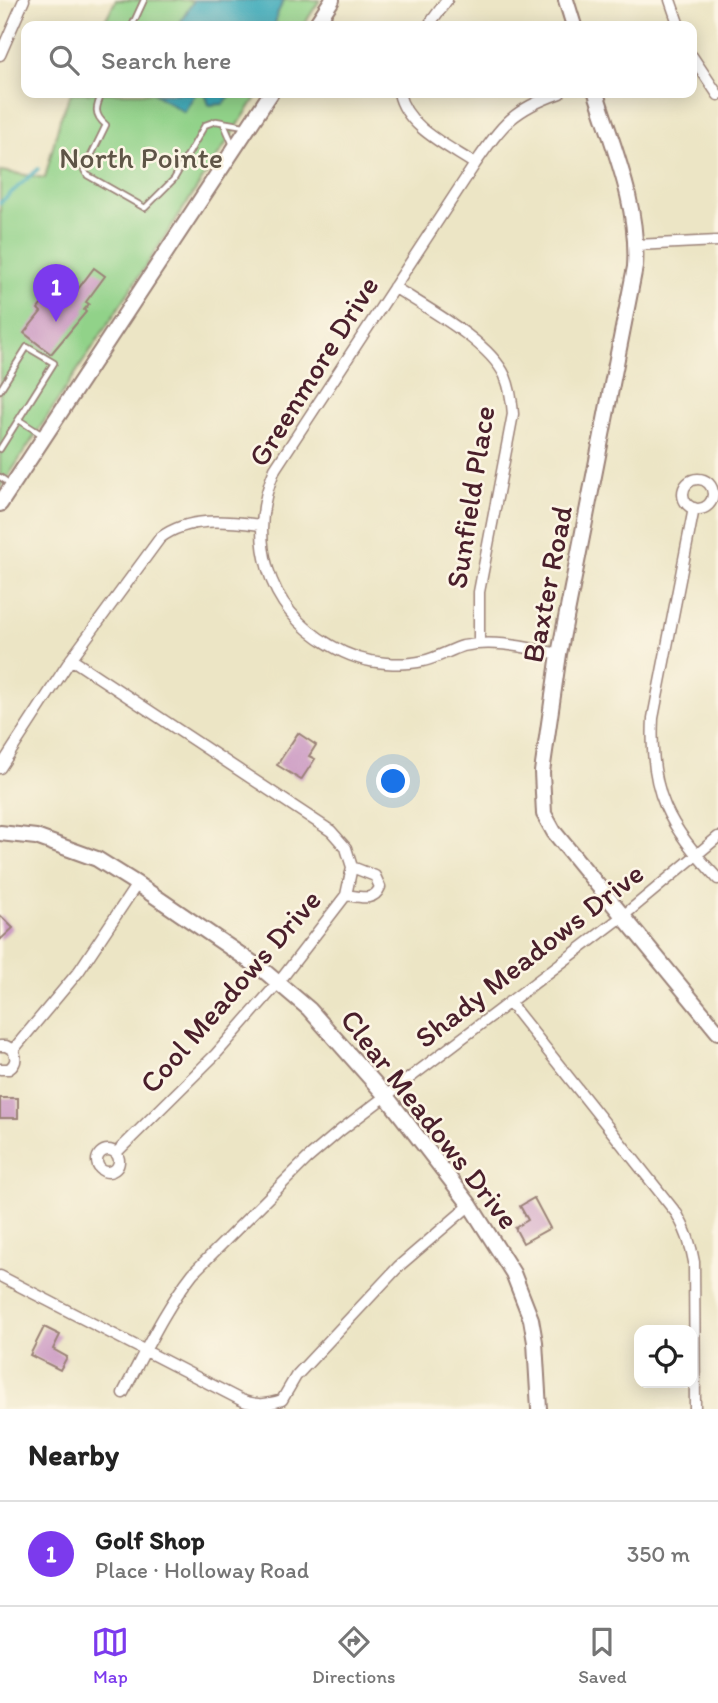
<!DOCTYPE html>
<meta charset="utf-8">
<style>
body{margin:0;font-family:Itim,sans-serif;background:#f2f2f2;color:#222}
.controls{position:absolute;right:21px;bottom:21px;display:grid;overflow:hidden;border-radius:14px;box-shadow:0 4px 18px #0003}
.controls button{width:63px;height:63px;display:grid;place-items:center;padding:0;border:0;border-bottom:2px solid #e0e0e0;background:#fff;color:#222;font:35px sans-serif}
.you{position:absolute;left:394px;top:782px;width:24px;height:24px;margin:-18px;border:5px solid #fff;border-radius:50%;background:#1a73e8;box-shadow:0 0 0 10px #1a73e833}
.badge{display:grid;place-items:center;width:46px;height:46px;border-radius:50%;background:#7c3aed;color:#fff;font-size:23px;font-weight:700}
.pin{position:absolute;translate:-50% -58px;filter:drop-shadow(0 2px 4px #0008)}
.pin::after{content:'';position:absolute;top:37px;width:24px;height:21px;background:inherit;clip-path:polygon(0 0,100% 0,50% 100%)}
.list{margin:0;padding:0;list-style:none}
h2{display:flex;justify-content:space-between;align-items:center;height:91px;margin:0;padding:0 28px;font-size:30px}
h2 small{font-size:23px;font-weight:400;color:#767676}
.list li{display:grid;grid-template-columns:46px 1fr auto;gap:21px;align-items:center;box-sizing:border-box;height:105px;padding:0 28px;border-top:2px solid #e0e0e0}
.list b{display:block;font-size:26px;white-space:nowrap}
.list p{margin:0;font-size:23px;white-space:nowrap;color:#767676}
.list em{font-size:23px;font-style:normal;color:#767676}
.icon{flex:none;width:38px;height:38px;fill:none;stroke:currentColor;stroke-width:2;stroke-linecap:round;stroke-linejoin:round}
.map{position:relative;flex:none;width:718px;height:1409px;overflow:hidden}
.search{position:absolute;background:#fff;box-shadow:0 4px 18px #0003;left:21px;right:21px;top:21px;height:77px;display:flex;align-items:center;gap:18px;box-sizing:border-box;padding:0 24px;border-radius:14px;color:#767676;font-size:26px}
.sheet{height:196px;background:#fff}
nav{display:flex;justify-content:space-around;align-items:center;box-sizing:border-box;height:98px;border-top:2px solid #e0e0e0;background:#fff;font-size:19px;color:#767676}
nav a{display:grid;justify-items:center;gap:4px}
nav .on{color:#7c3aed}
.map>svg:first-child{display:block}
.green{fill:#91d289;stroke:#6e785a;stroke-width:2}
.water{fill:#3ba9b9;stroke:#426472;stroke-width:2}
.lines{fill:none;stroke-linecap:round;stroke-linejoin:round}
.stream{stroke:#3ba9b9;stroke-width:3.5}
.building{fill:#cb99c3}
.lane-casing{stroke:#9b8278;stroke-width:8}
.street-casing{stroke:#9b8278;stroke-width:13}
.secondary-casing{stroke:#9b8278;stroke-width:18}
.lane{stroke:#fff;stroke-width:4.5}
.street{stroke:#fff;stroke-width:10}
.secondary{stroke:#fff;stroke-width:14}
.labels{text-anchor:middle;dominant-baseline:central;stroke-width:5;stroke-linejoin:round;paint-order:stroke}
.park-label{font-size:30px;fill:#5f5547;stroke:#fcf5e5}
.street-label{font-size:30px;fill:#4a1f2b;stroke:#fcf5e5}
</style>
<div class="map">
<svg width="718" height="1409" viewBox="0 0 718 1409">
<rect width="100%" height="100%" fill="#fcf5e5"/>
<filter id="ink" filterUnits="userSpaceOnUse"><feTurbulence type="fractalNoise" baseFrequency=".0143" numOctaves="2"/><feDisplacementMap in="SourceGraphic" scale="14" xChannelSelector="R" yChannelSelector="G"/><feConvolveMatrix kernelMatrix="1 2 1 2 8 2 1 2 1" color-interpolation-filters="sRGB"/></filter>
<filter id="wash" filterUnits="userSpaceOnUse"><feTurbulence type="fractalNoise" baseFrequency=".00686" numOctaves="4" result="noise"/><feDisplacementMap in="SourceGraphic" scale="28" xChannelSelector="R" yChannelSelector="G"/><feGaussianBlur stdDeviation="1.57" result="paint"/><feColorMatrix in="noise" values="0 0 0 0 0 0 0 0 0 0 0 0 0 0 0 0 0 1.4 0 .05"/><feComposite in="paint" operator="in"/></filter>
<g filter="url(#wash)">
<rect width="100%" height="100%" fill="#ece5c5"/>
<path class="green" d="M116,0H320L303,26H102Z
M71,93H259L0,489V171L45,178L60,119Z"/>
<path class="water" d="M194,0H284L277,14L275,26H178Z
M153,93H196L184,112Z
M205,93H231V95L223,104L209,105Z"/>
<g class="lines">
<path class="stream" d="M0,203L38,169"/>
</g>
<g id="blocks">
<path class="building" d="M94,268L105,276L86,302L89,304L84,310L86,312L51,354L24,333L41,312L38,309L60,281L75,293Z
M298,733L316,745L309,756L315,759L301,780L277,765Z
M1,916L13,928L0,940V918Z
M0,1098H18V1118H0Z
M534,1198L550,1228L523,1243L515,1228L528,1220L520,1206Z
M44,1327L60,1335L53,1349L67,1357L60,1370L30,1355Z"/>
</g>
</g>
<g filter="url(#ink)">
<use href="#blocks" fill-opacity="0" stroke="#9b8278" stroke-width="2"/>
<g class="lines">
<defs>
<path id="lane" d="M132,26L144,0
M102,93C96,107 93,114 106,125L84,170L87,175L145,208L174,179L205,125L216,121L244,126
M224,124L233,145
M0,390L27,347L54,363L0,449
M19,420L44,436
M0,477L9,483"/>
<path id="street" d="M670,0L679,26
M428,26L447,0
M0,55L24,0
M692,56L718,95
M399,93C406,127 448,146 475,164
M636,245L718,241
M394,287C426,308 489,341 505,376C510,388 512,401 513,414L479,592V644
M683 494a15 15 0 1 1 30 0a15 15 0 1 1-30 0Z
M694,508L653,718C649,793 668,825 718,879
M559,654C527,648 496,639 463,646C450,650 437,658 423,661C411,664 398,664 386,663C365,662 348,656 330,645C265,608 247,536 275,469L475,164C503,124 512,110 560,93
M71,659L331,831L346,848L352,867L346,895L279,982L216,1054L116,1153
M0,768L71,659L160,538C189,516 227,521 261,525
M346,895C360,897 374,902 380,887L375,876L352,867
M509,1002L677,1214C686,1230 691,1244 694,1262L695,1409
M0,1046H6L13,1050
M13,1050L79,971L137,884
M0,1069H9C16,1064 17,1058 13,1050
M97 1161a11 11 0 1 1 22 0a11 11 0 1 1-22 0Z
M0,1276L241,1400C256,1406 267,1405 282,1400L296,1376L399,1266L470,1205
M123,1393C145,1352 164,1310 193,1273L307,1159L341,1130L623,916L718,837"/>
<path id="secondary" d="M566,0L574,26
M315,26L332,0
M596,93C614,150 639,206 635,267L559,654L542,772L544,814L554,832L718,1032
M0,504L271,93
M0,833L36,837L97,859L137,884L263,970L309,1009L386,1096L470,1205L513,1273L531,1319L535,1342L539,1409"/>
</defs>
<use href="#lane" class="lane-casing"/>
<use href="#street" class="street-casing"/>
<use href="#secondary" class="secondary-casing"/>
<use href="#lane" class="lane"/>
<use href="#street" class="street"/>
<use href="#secondary" class="secondary"/>
</g>
</g>
<g class="labels">
<g class="park-label">
<text x="141" y="157">North Pointe</text>
</g>
<g class="street-label">
<text transform="translate(313 371) rotate(-58)">Greenmore Drive</text>
<text transform="translate(470 497) rotate(-81)">Sunfield Place</text>
<text transform="translate(547 584) rotate(-79)">Baxter Road</text>
<text transform="translate(529 955) rotate(-38)">Shady Meadows Drive</text>
<text transform="translate(230 991) rotate(-49)">Cool Meadows Drive</text>
<text transform="translate(430 1119) rotate(52)">Clear Meadows Drive</text>
</g>
</g>
</svg>
<div class="controls">
<button><svg class="icon" aria-label="locate" viewBox="0 0 24 24"><circle cx="12" cy="12" r="6"/><path d="M12 2v4M12 18v4M2 12h4M18 12h4"/></svg></button>
</div>
<div class="you"></div>
<div class="pin badge" style="left:56px;top:322px">1</div>
<div class="search"><svg class="icon" aria-label="search" viewBox="0 0 24 24"><circle cx="10" cy="10" r="6"/><path d="M15 15l6 6"/></svg>Search here</div>
</div>
<section class="sheet">
<h2>Nearby<small></small></h2>
<ul class="list">
<li><span class="badge">1</span><div><b>Golf Shop</b><p>Place · Holloway Road</p></div><em>350 m</em></li>
</ul>
</section>
<nav>
<a class="on"><svg class="icon" aria-label="map" viewBox="0 0 24 24"><path d="M3 6l6-2 6 2 6-2v14l-6 2-6-2-6 2zM9 4v14M15 6v14"/></svg>Map</a>
<a><svg class="icon" aria-label="directions" viewBox="0 0 24 24"><path d="M12 3l9 9-9 9-9-9zM9 14v-3h6M13 9l2 2-2 2"/></svg>Directions</a>
<a><svg class="icon" aria-label="saved" viewBox="0 0 24 24"><path d="M7 4h10v16l-5-4-5 4z"/></svg>Saved</a>
</nav>
